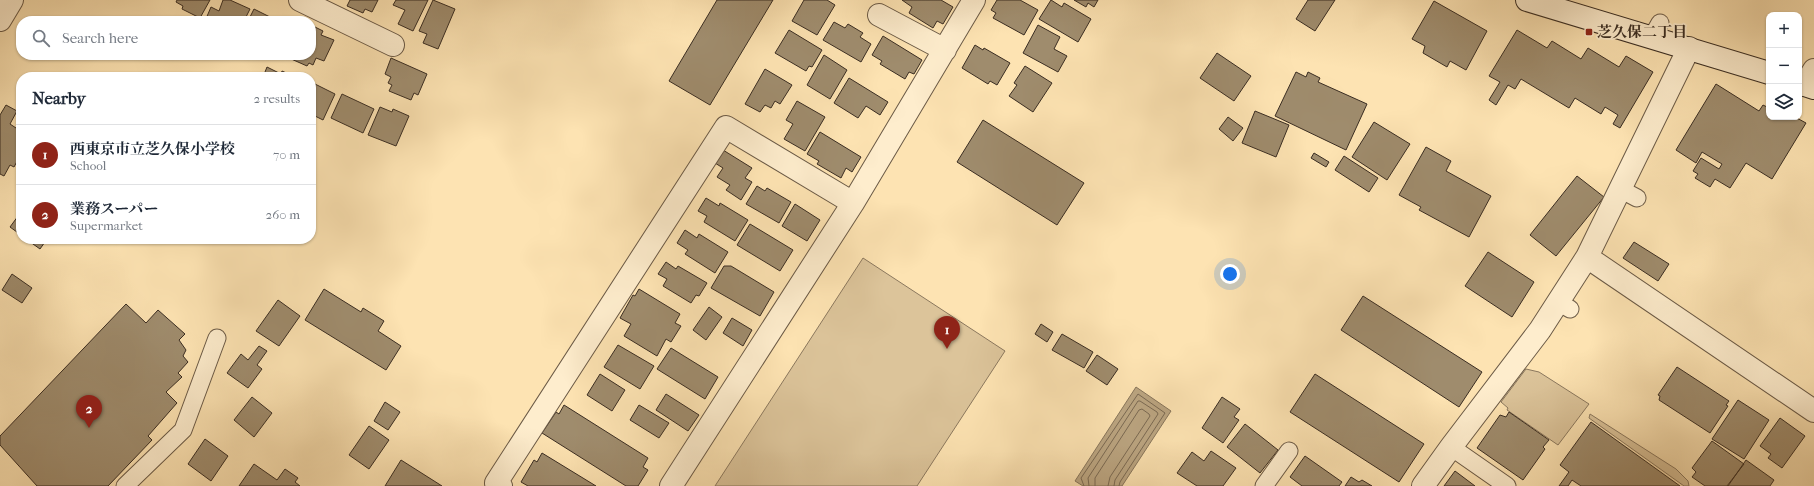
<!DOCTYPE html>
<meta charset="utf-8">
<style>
body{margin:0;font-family:"IM FELL French Canon","Noto Serif JP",serif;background:#f2f2f3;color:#1f2937}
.controls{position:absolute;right:12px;top:12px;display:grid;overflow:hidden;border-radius:8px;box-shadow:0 1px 3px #0004}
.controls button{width:36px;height:36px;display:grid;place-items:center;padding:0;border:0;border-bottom:1px solid #e0e1e3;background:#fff;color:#1f2937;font:20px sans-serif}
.you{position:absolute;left:1230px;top:274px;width:14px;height:14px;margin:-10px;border:3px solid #fff;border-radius:50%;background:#1a73e8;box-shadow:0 0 0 6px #1a73e833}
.badge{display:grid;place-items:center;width:26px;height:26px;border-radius:50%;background:#8f2418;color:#fff;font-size:13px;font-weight:700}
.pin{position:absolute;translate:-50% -33px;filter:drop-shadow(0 1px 2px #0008)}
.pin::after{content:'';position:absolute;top:21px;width:14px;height:12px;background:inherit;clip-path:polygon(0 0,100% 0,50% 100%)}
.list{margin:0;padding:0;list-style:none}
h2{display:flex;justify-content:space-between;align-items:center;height:52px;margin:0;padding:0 16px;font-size:17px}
h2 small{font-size:13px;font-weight:400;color:#747a83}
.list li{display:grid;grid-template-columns:26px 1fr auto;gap:12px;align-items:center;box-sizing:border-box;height:60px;padding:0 16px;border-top:1px solid #e0e1e3}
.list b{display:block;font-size:15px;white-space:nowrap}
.list p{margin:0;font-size:13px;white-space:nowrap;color:#747a83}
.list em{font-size:13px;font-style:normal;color:#747a83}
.icon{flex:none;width:22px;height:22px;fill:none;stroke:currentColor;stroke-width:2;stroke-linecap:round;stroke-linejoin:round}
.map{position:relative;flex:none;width:1814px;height:486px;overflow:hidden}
.search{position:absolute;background:#fff;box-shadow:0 1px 3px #0004;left:16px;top:16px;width:300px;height:44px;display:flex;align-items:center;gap:10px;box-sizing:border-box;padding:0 14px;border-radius:16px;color:#747a83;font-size:15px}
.panel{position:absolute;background:#fff;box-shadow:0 1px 3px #0004;left:16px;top:72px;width:300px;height:172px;border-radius:16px}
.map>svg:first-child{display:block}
.green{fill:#dcc49a;stroke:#8b785e}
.water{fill:#bba581;stroke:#87755b}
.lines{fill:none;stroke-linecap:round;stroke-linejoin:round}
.shore{stroke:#7a6952;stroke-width:1}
.building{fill:#9f8c6d;stroke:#3a2d22}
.service-casing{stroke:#6b5a46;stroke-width:19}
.minor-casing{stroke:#6b5a46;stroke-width:24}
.secondary-casing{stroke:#3a2d22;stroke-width:24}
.service{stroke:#feedcd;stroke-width:17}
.minor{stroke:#feedcd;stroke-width:22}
.secondary{stroke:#feedcd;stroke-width:22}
.poi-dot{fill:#8f2418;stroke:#feedcd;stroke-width:1.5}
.labels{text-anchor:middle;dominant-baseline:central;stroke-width:3.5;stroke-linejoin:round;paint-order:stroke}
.poi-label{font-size:15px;font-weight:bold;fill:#3a2d22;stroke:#feedcd;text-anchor:start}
</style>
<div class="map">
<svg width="1814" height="486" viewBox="0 0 1814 486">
<rect width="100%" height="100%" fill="#fde3b2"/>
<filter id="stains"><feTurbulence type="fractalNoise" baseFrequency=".005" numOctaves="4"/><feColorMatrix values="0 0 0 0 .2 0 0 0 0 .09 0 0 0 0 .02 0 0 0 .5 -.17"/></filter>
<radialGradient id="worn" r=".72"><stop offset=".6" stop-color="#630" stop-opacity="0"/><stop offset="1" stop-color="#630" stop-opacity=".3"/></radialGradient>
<path class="green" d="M863,258L1005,351L917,486H715Z
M1526,369L1539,372L1589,404L1558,445L1507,410L1508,408L1501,402Z
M1590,414L1676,469L1688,481L1689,486H1684L1589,418Z"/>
<path class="water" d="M1136,387L1171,411L1122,486H1083L1075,481Z"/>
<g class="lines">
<path class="shore" d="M1084,486L1081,478L1138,394L1165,413L1120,482L1119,486
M1089,486L1088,478L1138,401H1140L1157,412L1158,414L1115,480L1114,486
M1095,486V478L1139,410L1142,409L1149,414L1150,416L1110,477L1108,486"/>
</g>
<path class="building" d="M177,0H210L200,18L182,9L183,6L176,2Z
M223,0H230L250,9L244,21H205L211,7L219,11Z
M350,0H378L372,12L365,9L363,13L347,6Z
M396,0H428L413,31L398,24L405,10L393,5Z
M433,0L455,9L438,49L423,43L427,34L419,31Z
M717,0H773L710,105L669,81Z
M804,0H827L835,5L817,35L792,21Z
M902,0H941L953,7L943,24L937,21L933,28L909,13L912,7Z
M997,0H1020L1038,10L1024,35L993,18L996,13L991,10Z
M1051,0L1062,7L1064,3L1091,19L1078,42L1039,19Z
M1074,0H1098L1094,7L1088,3L1086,7Z
M1308,0H1335L1315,31L1296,19Z
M1434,1L1487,31L1466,70L1450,61L1447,67L1423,53L1425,46L1412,39Z
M254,9L278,21H248Z
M834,22L845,28L848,24L863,33L860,37L871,44L861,62L823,40Z
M311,25L323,31L321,35L334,40L324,61L316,58L313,65L309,63L307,66L289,58L291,55H311Z
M1038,25L1060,37L1054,49L1067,56L1058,72L1023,53Z
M789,30L822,50L812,67L809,66L806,71L775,53Z
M1517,30L1547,48L1552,41L1581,59L1588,48L1619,67L1626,56L1653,72L1620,128L1613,124L1618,115L1605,107L1601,114L1575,98L1569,108L1521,79L1515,89L1508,85L1496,105L1489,100L1500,82L1489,76Z
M883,36L922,60L914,74L909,72L905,79L880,64L882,61L872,55Z
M975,45L983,50L984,48L1010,63L997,85L990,81L988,84L962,68Z
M1217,53L1251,76L1234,101L1200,78Z
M824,55L847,70L830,99L807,85Z
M391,58L427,74L418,95L414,93L411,100L389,91L392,85L388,83L391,77L385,74Z
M1025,66L1052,83L1033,112L1009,96L1017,85L1014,83Z
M267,67L281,74L282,71L295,77H263Z
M765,69L792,85L780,104L775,101L771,108L765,105L760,112L745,104Z
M1296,72L1306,77L1308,72L1320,78L1318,82L1367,104L1346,150L1275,116Z
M849,78L888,102L880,115L866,106L858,118L834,103Z
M311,82L335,94L323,120L311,114Z
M1716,84L1759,111L1763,105L1769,108V117H1795L1806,123L1772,179L1746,163L1730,188L1715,179L1710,187L1695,178L1698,174L1693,171L1701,158L1719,169L1722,164L1702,152L1696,163L1676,150Z
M342,94L374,109L363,133L331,118Z
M797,101L825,117L805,151L784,139L793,124L786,120Z
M6,105L17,111L10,124L16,128L21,122V154L14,167L10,165L4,176L0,174V115Z
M380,107L392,112L393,109L409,116L396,146L368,135Z
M1255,111L1289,125L1276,157L1242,143Z
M1228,117L1243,128L1233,141L1219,129Z
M983,120L1084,183L1057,225L957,162Z
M1374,122L1410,144L1387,180L1352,157Z
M820,132L861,157L852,172L846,168L841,178L817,164L819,161L807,154Z
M1426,147L1451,161L1446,171L1491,196L1469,237L1419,210L1421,207L1399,195Z
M723,150L752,168L745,178L752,182L741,200L726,190L730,185L717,177L723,168L715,163Z
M1314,153L1329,162L1326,167L1311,158Z
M1344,156L1378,178L1369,192L1335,170Z
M1577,176L1604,197L1556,256L1530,235Z
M757,186L765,191L767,188L791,202L779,223L746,204Z
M706,198L719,206L720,203L748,220L735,241L704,222L707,216L698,211Z
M795,204L820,220L807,241L782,226Z
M21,212V235L10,227Z
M750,224L793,250L780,271L737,245Z
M685,230L697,238L699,234L728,252L715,273L685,254L688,250L677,243Z
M26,239H47L40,249Z
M1634,242L1669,264L1658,281L1623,258Z
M1488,252L1534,282L1512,317L1465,286Z
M666,262L676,269L678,266L707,283L699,296L696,295L691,303L663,286L667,279L658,274Z
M724,266H731L774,292L760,316L711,288Z
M12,274L32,288L22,303L2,290Z
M324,289L361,312L363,308L384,321L378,331L401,346L386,370L305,320Z
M639,289L680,314L675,323L681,326L671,342L666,339L657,356L624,336L631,324L620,318L633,295L635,296Z
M1363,296L1482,372L1459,407L1341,330Z
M278,300L300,316L279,346L256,331Z
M126,304L146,323L158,310L185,334L179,340L186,350L183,356L188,362L178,373L182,377L166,392L177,403L148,436L152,440L108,486H37L0,445V436Z
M709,307L722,317L706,340L693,330Z
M732,318L752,330L743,346L723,333Z
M1041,324L1053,332L1047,342L1035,334Z
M1062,334L1093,352L1084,368L1052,350Z
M618,345L654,366L640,389L604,367Z
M259,346L267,351L257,365L262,369L248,388L227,373L241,354L248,360Z
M671,348L718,377L705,399L657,369Z
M1097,355L1118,369L1107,385L1086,371Z
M1677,367L1729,401L1726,405L1728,406L1710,433L1659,400L1660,396L1658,395Z
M600,374L625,390L612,411L587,395Z
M1315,374L1424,444L1399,482L1290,412Z
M666,394L699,415L688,431L656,410Z
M252,397L272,413L254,437L234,420Z
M1222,397L1240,409L1234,417L1239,420L1223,443L1202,428Z
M1738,400L1769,420L1744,459L1712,439Z
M385,402L400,412L388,430L374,421Z
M564,405L648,458L643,467L648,470L638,486H626L542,433L556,412L559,414Z
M639,405L669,423L659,438L630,420Z
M1509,412L1549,440L1543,447L1545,449L1523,480L1477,448L1500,415L1506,417Z
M1780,418L1805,436L1782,468L1768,458L1771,454L1760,446Z
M1591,422L1680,486H1581L1572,480L1568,486H1559L1569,472L1560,465Z
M1245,424L1278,450L1260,473L1227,447Z
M369,426L389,440L369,469L349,455Z
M205,439L228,456L211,481L188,464Z
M1712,441L1744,464L1727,486H1705L1692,477L1696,472L1692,468Z
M1211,451L1236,468L1223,486H1197L1177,473L1192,452L1204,461Z
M542,453L596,486H528L521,482L534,460L537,462Z
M1305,456L1342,482L1339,486H1302L1290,477Z
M401,460L442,486H385Z
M1746,460L1774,480L1770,486H1728Z
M254,464L277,480L285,469L298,478L295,482L300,486H239Z
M1455,471L1475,486H1444Z
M1351,477L1359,482L1362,480L1372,486H1345Z"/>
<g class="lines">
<defs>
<path id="service" d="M1652,37L1660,23
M1620,189L1637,198
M1558,302L1570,309
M1451,447L1507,486
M125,486L183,430L217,338
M1264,486L1289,451"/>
<path id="minor" d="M300,0L393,45
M879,15L945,50
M0,20L12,0
M1805,85L1814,70
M1587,257L1814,411
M501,486L496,483L726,127L853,203
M671,486L853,203L974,0
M1423,486L1451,447L1540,330L1587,257L1689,48"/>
<path id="secondary" d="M1527,0L1769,73
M1799,83L1814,88"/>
</defs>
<use href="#service" class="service-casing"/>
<use href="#minor" class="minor-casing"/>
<use href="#secondary" class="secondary-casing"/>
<use href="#service" class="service"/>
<use href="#minor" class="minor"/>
<use href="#secondary" class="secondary"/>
</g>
<rect class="poi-dot" x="1585" y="28" width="8" height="8" rx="2"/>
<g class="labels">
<g class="poi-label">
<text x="1597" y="32">芝久保二丁目</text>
</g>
</g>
<rect width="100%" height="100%" filter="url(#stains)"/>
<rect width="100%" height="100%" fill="url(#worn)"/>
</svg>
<div class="controls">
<button>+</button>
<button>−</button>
<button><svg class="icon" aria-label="layers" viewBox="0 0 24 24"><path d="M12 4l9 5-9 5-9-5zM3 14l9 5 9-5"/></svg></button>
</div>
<div class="you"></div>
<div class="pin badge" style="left:947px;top:349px">1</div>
<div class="pin badge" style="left:89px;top:428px">2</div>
<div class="search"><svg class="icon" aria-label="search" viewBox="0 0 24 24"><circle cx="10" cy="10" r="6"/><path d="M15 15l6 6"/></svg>Search here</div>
<section class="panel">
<h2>Nearby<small>2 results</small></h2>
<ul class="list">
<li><span class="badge">1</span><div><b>西東京市立芝久保小学校</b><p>School</p></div><em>70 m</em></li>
<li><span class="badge">2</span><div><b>業務スーパー</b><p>Supermarket</p></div><em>260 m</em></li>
</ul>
</section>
</div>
